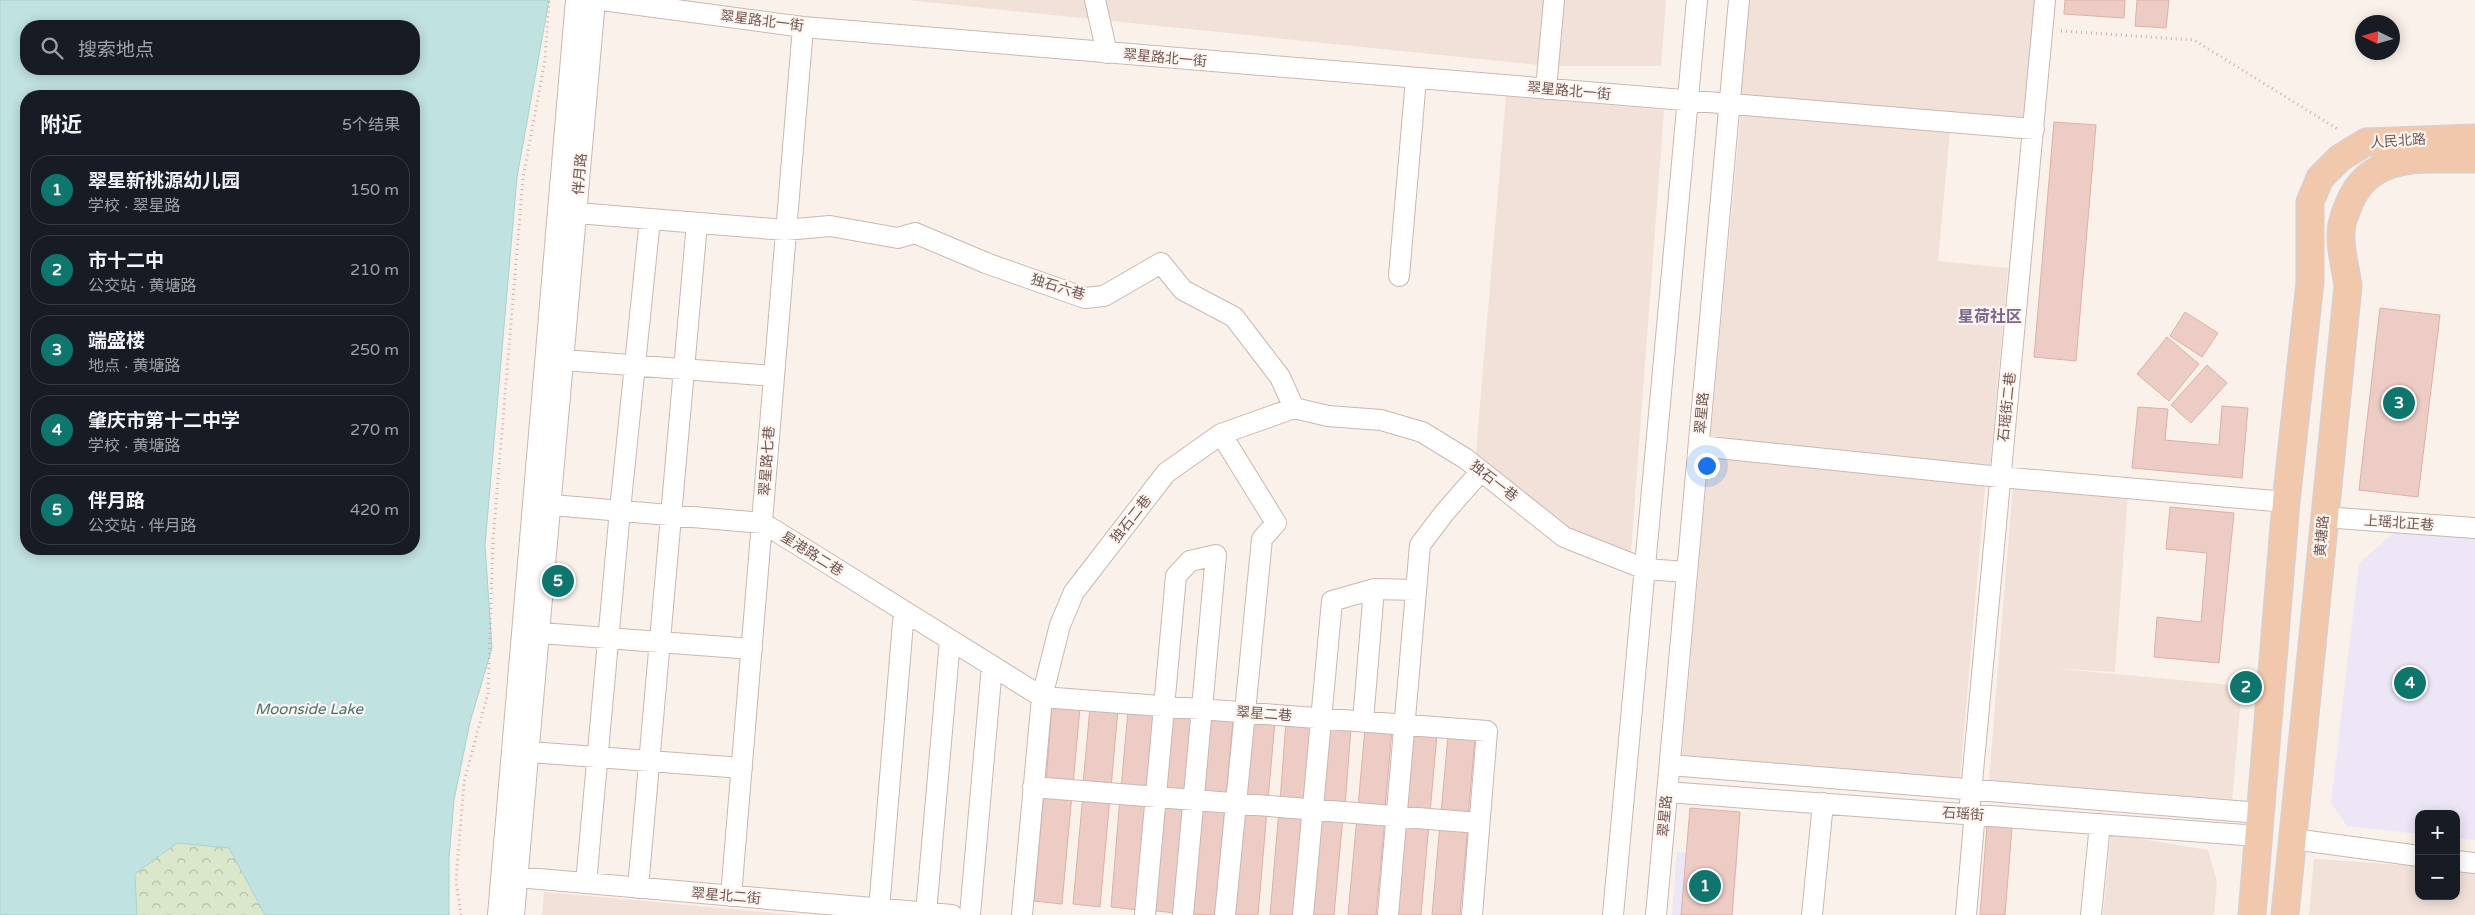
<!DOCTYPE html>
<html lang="zh">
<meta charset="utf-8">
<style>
body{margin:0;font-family:"Varela Round","Noto Sans SC",sans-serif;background:#20242c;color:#f1f3f6}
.controls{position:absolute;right:15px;bottom:15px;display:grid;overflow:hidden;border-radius:10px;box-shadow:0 2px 12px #0003}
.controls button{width:45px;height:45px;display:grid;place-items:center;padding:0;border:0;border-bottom:1px solid #363941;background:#171b24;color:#f1f3f6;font:25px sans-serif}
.compass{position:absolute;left:2355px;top:15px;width:45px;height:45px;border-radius:50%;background:#171b24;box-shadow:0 2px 12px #0003;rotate:275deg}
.you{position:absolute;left:1706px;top:465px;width:18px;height:18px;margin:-12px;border:4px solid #fff;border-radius:50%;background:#1a73e8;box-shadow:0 0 0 8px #1a73e833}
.badge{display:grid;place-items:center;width:32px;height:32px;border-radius:50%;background:#0f766e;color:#fff;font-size:16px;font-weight:700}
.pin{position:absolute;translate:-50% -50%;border:2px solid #fff;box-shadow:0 1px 5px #0006}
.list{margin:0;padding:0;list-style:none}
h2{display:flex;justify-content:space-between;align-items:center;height:65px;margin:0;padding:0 20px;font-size:21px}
h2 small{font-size:16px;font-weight:400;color:#9ea1a6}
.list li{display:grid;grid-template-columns:32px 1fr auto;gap:15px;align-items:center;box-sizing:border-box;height:70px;margin:0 10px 10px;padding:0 10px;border:1px solid #363941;border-radius:20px}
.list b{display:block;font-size:19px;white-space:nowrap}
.list p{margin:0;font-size:16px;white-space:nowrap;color:#9ea1a6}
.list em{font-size:16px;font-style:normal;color:#9ea1a6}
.icon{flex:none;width:28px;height:28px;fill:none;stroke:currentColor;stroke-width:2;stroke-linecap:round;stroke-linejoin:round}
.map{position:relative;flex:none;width:2475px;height:915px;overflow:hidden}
.search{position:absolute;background:#171b24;box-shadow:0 2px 12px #0003;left:20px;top:20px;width:400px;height:55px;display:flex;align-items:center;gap:12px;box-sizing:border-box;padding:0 18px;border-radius:20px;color:#9ea1a6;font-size:19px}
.panel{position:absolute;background:#171b24;box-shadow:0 2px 12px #0003;left:20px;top:90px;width:400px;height:465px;border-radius:20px}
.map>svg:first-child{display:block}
.residential{fill:#f1e1d9}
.education{fill:#ede6f7}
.forest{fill:url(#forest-crowns)}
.water{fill:#c0e2e0;stroke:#a8d2d0;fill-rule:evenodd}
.building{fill:#ecccc5;stroke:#ddb1a7}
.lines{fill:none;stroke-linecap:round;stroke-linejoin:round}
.minor-casing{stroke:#cbb7b1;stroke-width:22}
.major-casing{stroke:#d8cfce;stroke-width:29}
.path{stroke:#d1afa8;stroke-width:3;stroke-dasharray:1 4;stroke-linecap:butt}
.minor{stroke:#fff;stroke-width:20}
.major{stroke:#f1c8ab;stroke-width:26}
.labels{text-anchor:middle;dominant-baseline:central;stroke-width:4.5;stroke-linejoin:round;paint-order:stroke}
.street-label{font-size:14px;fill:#725550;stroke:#fdf5f0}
.water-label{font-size:15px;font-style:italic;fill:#467573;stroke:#fdf5f0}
.quarter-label{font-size:16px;font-weight:bold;fill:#7a688d;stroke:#fdf5f0}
</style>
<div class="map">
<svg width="2475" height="915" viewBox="0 0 2475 915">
<defs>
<pattern id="forest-crowns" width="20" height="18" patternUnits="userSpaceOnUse" patternTransform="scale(1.25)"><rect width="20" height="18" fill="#dbe7ca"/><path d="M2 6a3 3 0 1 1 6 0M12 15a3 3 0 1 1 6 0" fill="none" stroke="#b6bea6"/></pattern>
</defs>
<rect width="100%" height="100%" fill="#faf1ea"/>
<path class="residential" d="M907,0H1666L1661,66H1548Z
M1741,0H2045L2034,129L1727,104Z
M1506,96L1664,110L1631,552L1564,526L1476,453Z
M1741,111L1950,130L1938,261L2008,268L1990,467L1710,441Z
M1709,452L1986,476L1959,790L1681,766Z
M2013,485L2128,494L2115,672L2051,668L2242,686L2232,803L1989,780Z
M2111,834L2208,850L2217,882L2214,915H2103Z
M2314,859L2419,866V896H2456V868L2475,869V915H2309Z
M544,892L798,915H542Z"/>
<path class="education" d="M2401,527L2475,535V840L2456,838V814H2419V834L2347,826L2331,803L2359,563Z
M1677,852L1738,858L1733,915H1672Z"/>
<path class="forest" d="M176,843L229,848L265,915H137L135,874Z"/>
<path class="water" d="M0,0H549L517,177L485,545L492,648L470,722L454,800L449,858V915H265L229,848L177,843L135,874L137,915H0ZM26,26H414V69H26ZM26,96H414V549H26Z"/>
<path class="building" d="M2065,0H2125L2124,18L2064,14Z
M2137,0H2169L2166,28L2135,26Z
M2054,122L2096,125L2076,361L2034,357Z
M2380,308L2440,315L2418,497L2359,490Z
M2185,312L2218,333L2202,357L2170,336Z
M2167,337L2199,364L2169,401L2137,374Z
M2207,365L2227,383L2191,423L2171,405Z
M2222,406L2248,408L2242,478L2132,468L2138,407L2168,409L2165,440L2219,445Z
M2170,507L2234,513L2219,663L2154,657L2157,617L2201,622L2207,553L2166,549Z
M1052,704L1080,707L1073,785L1046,783Z
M1090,707L1118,709L1111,788L1083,785Z
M1128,711L1156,713L1149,792L1121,789Z
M1166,713L1193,715L1187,794L1159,792Z
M1205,717L1233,719L1226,798L1199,796Z
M1248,719L1275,721L1268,800L1241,798Z
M1286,722L1314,725L1307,804L1280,801Z
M1324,725L1351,728L1345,806L1317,804Z
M1365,728L1392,730L1385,809L1358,807Z
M1410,732L1437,734L1430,813L1403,811Z
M1448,736L1475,738L1468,817L1441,814Z
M1044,792L1072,794L1062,904L1034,901Z
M1083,794L1110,797L1100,907L1073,904Z
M1120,798L1148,800L1138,910L1111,907Z
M1158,801L1186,804L1176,913L1148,910Z
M1197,804L1225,807L1215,915L1187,914Z
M1240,807L1267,810L1258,915H1230Z
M1690,808L1740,812L1732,915H1681Z
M1279,810L1307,812L1298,915H1270Z
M1316,814L1343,816L1334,915H1306Z
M1357,816L1385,819L1376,915H1348Z
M1402,820L1429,823L1421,915H1393Z
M1440,824L1468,827L1460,915H1432Z
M1987,825L2012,827L2005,915H1980Z"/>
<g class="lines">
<defs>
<path id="minor" d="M602,0L803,27L2034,129
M1095,0L1107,53
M1546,89L1554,0
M577,213L785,230L830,226L898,238L915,233L986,263L1085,298L1104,296L1161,263L1183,290L1234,317L1280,377L1294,408
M1399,276L1416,79
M564,360L774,376
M1294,408L1328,416L1381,420L1422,432L1466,459L1564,537L1645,569L1687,572
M1221,434L1276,523L1262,539L1225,915
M1699,446L2000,477L2286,502
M552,505L763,523L1042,697L1487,731L1472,915
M2323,517L2475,528
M541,633L752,649
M1363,721L1374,589
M530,752L742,768
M1670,765L2260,813
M1033,787L1479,823
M1667,792L2258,836
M2293,839L2419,856
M2456,861L2475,863
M506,876L952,915
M586,883L620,510L650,219
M638,888L697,223
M731,896L803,27
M879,909L904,611
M926,913L950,640
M498,915L576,0
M514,915L595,0
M970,915L992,666
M1022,915L1042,697L1060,625L1074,592L1166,473L1221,434L1294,408
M1145,915L1176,576L1190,561L1216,555L1183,915
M1303,915L1332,601L1374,589L1416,590
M1388,915L1420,545L1445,512L1481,471
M1613,915L1697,0
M1656,915L1739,0
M1812,915L1823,803
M1966,915L1974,823L1969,814L2045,0
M2091,915L2100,824"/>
<path id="major" d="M2252,915L2286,502L2310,282V202L2320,178L2340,158L2366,142L2475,138
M2285,915L2348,286C2346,269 2340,250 2341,233C2341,223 2345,213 2349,204C2370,150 2427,160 2475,159"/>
</defs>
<use href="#minor" class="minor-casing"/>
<use href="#major" class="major-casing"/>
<path class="path" d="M2061,31L2194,40L2339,130
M461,915L456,882L464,782L488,693L493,540L523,178L545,60L549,0"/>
<use href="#minor" class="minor"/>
<use href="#major" class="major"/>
</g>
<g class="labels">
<g class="street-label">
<text transform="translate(762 21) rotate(7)">翠星路北一街</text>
<text transform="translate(1165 58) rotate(5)">翠星路北一街</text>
<text transform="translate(1569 91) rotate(5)">翠星路北一街</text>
<text transform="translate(2398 141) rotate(-4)">人民北路</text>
<text transform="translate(580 174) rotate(-85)">伴月路</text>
<text transform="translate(1058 287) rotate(17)">独石六巷</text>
<text transform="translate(2007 407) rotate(-84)">石瑶街二巷</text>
<text transform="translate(1702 413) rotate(-85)">翠星路</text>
<text transform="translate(767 461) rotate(-86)">翠星路七巷</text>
<text transform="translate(1494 481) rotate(38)">独石一巷</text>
<text transform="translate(1131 519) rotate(-52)">独石二巷</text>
<text transform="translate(2399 523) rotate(4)">上瑶北正巷</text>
<text transform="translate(2322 536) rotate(-85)">黄塘路</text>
<text transform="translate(812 554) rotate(32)">星港路二巷</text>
<text transform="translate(1264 714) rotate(4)">翠星二巷</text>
<text transform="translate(1963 814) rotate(4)">石瑶街</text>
<text transform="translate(1665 816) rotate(-85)">翠星路</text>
<text transform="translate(726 896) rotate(5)">翠星北二街</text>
</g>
<g class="water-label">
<text x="309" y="709">Moonside Lake</text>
</g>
<g class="quarter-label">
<text x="1990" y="317">星荷社区</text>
</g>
</g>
</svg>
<div class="controls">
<button>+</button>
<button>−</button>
</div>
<svg class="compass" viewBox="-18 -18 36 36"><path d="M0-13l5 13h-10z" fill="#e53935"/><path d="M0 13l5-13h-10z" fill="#9ea1a6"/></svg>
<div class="you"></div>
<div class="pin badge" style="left:1705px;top:886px">1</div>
<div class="pin badge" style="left:2246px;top:687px">2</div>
<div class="pin badge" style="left:2399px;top:403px">3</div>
<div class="pin badge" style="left:2410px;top:683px">4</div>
<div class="pin badge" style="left:558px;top:581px">5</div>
<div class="search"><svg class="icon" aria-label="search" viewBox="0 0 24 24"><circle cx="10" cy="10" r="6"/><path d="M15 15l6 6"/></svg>搜索地点</div>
<section class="panel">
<h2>附近<small>5个结果</small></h2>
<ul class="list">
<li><span class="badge">1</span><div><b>翠星新桃源幼儿园</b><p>学校 · 翠星路</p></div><em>150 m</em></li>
<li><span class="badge">2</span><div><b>市十二中</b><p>公交站 · 黄塘路</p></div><em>210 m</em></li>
<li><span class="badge">3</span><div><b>端盛楼</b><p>地点 · 黄塘路</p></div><em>250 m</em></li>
<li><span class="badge">4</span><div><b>肇庆市第十二中学</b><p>学校 · 黄塘路</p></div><em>270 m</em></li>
<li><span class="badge">5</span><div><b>伴月路</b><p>公交站 · 伴月路</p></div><em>420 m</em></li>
</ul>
</section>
</div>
